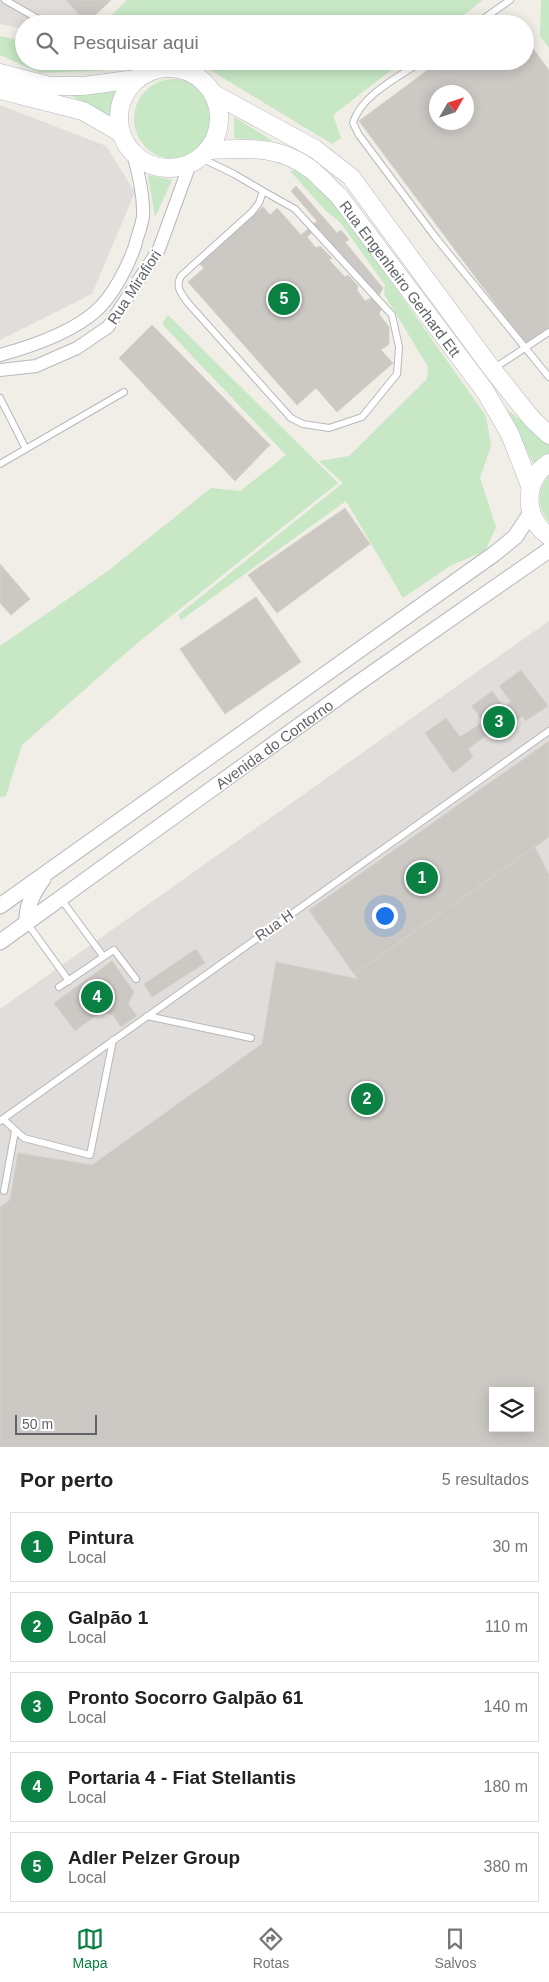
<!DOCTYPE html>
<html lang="pt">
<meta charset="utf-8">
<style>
body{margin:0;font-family:Arial,sans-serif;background:#f2f2f2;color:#222}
.controls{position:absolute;right:15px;bottom:15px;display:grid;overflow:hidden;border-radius:0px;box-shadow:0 2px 12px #0003}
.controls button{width:45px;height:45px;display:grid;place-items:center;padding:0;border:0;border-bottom:1px solid #e0e0e0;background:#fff;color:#222;font:25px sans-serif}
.compass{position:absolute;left:429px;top:85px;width:45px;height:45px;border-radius:50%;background:#fff;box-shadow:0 2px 12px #0003;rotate:51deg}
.scale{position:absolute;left:15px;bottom:12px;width:82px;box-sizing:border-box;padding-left:5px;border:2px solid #5f6368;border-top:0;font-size:14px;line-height:18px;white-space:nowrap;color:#5f6368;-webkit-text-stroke:4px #fff;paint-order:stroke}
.you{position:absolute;left:384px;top:915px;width:18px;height:18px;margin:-12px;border:4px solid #fff;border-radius:50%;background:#1a73e8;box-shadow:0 0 0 8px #1a73e833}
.badge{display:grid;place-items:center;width:32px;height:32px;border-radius:50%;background:#0b8043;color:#fff;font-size:16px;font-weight:700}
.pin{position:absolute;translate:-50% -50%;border:2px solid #fff;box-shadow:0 1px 5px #0006}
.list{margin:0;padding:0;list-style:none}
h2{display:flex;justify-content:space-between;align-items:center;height:65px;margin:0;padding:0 20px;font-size:21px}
h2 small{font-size:16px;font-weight:400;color:#767676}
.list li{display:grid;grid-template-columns:32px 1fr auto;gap:15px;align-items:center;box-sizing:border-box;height:70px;margin:0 10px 10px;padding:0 10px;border:1px solid #e0e0e0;border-radius:0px}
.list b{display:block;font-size:19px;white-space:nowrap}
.list p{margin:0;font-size:16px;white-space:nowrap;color:#767676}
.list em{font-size:16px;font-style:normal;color:#767676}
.icon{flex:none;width:28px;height:28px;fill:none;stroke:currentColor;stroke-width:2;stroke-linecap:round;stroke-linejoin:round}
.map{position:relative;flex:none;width:549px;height:1447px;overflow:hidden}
.search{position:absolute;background:#fff;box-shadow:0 2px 12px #0003;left:15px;right:15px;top:15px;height:55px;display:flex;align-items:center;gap:12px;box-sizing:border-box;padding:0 18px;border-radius:28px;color:#767676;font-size:19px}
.sheet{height:465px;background:#fff}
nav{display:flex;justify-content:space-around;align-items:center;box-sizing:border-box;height:70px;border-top:1px solid #e0e0e0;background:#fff;font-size:14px;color:#767676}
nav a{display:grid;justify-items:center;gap:2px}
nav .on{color:#0b8043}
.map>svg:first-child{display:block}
.industrial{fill:#e0ddda;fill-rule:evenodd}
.green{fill:#c7e7c5}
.building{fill:#ccc9c5;stroke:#d6d0c6;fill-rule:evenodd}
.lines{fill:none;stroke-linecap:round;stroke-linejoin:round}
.service-casing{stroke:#b5b8bc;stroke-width:8}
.minor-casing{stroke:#b5b8bc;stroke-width:14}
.tertiary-casing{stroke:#b5b8bc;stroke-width:17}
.secondary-casing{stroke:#b4b7bc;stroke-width:19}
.service{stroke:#fff;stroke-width:6}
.minor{stroke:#fff;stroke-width:12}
.tertiary{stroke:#fff;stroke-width:15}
.secondary{stroke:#fff;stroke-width:18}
.labels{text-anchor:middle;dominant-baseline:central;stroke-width:4;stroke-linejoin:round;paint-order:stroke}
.street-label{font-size:15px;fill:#5f6368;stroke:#fff}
</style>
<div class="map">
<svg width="549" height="1447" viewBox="0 0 549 1447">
<rect width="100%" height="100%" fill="#f1eee8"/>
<path class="industrial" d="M0,0H104L80,24H24V29L0,24Z
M0,105L106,146L135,192L92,294L0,340Z
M549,621V1447H0V1009ZM493,1391H530V1428H493Z"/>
<path class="green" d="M127,0H483L452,24H103Z
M541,0H549V48L540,36Z
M0,36L24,41V61H142L111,70L40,73L0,55Z
M195,61H403L333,115L341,138L332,144Z
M134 119a40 40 0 1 1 80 0a40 40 0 1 1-80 0Z
M115,90L111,120L67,93Z
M234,117L273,141L234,138Z
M298,170L335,202L486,416L491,446L480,478L496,527L485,551L450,566L403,598L346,501L181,620L178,615L343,483L319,461L349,456L427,379L428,367L384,294L385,285L340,222L325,210L290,171Z
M148,175L172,180L155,217Z
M168,315L338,483L136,644L22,745L6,796L0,797V646L108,571L211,488L240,491L286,455L162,324Z
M507,409L549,444V454L534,465Z
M549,475V522C537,507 536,491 549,475Z"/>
<path class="building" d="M66,0H111L87,23Z
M525,38L549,70V328L526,345L359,121L440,61H525ZM436,92H466V122H436Z
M296,186L337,233L341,230L349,240L345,242L383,288L378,297L317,228L307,237L316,248L320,246L332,258L329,260L345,277L348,275L358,286L357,290L365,301L371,298L382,308L379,314L389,327V344L381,350L393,363L337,412L316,388L297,405L188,282L204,268L199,263L263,207L270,215L277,208L301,235L317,221L291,191Z
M152,325L270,445L235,481L119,358Z
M345,508L370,544L277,613L248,575Z
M0,564L30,599L11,615L0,603Z
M256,597L301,662L225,714L180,649Z
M521,670L548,706L525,721L522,716L514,723L517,729L497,741L491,732L468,749L473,757L453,773L425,733L446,718L460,737L483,722L472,706L492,691L504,707L511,702L499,686Z
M549,741V837L354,974L309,910Z
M535,847L549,875V1447H0V1207L10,1200L18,1153L92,1165L262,1044L276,962L358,979L354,974ZM493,1391H530V1428H493Z
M196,949L205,963L152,997L144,984Z
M112,961L134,992L128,1004L137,1016L121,1027L113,1015L101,1012L75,1031L54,1003Z"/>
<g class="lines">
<defs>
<path id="service" d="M5,0L47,24
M476,24L510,0
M422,61C399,77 361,95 353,123L359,135L436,238L549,377
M201,158L234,174L263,191L259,203L252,212L181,276C175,287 181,293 188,303L291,418L303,424L329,428L362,417L397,374L399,347L392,315L295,209L263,191
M493,369L549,332
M0,398L26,449
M0,464L124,392
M61,899L103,956
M27,923L69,981
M114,950L136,979
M59,987L112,951
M147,1016L251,1038
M3,1119L24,1138L90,1155L113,1040
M0,1121L549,731
M4,1191L15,1131"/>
<path id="minor" d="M0,355C33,346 71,333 96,311C113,296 128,266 135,246C137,236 142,226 143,216C144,195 138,173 133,153
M0,370L36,366L77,348L108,327L159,249L190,164"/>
<g id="tertiary">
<path d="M0,906L494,554L515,537L531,513"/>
<path d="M27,923C26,906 33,892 43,879"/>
<path id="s1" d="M0,942L354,686L549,550"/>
</g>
<g id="secondary">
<circle cx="169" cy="118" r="50"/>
<path d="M0,73L50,86H83L136,79"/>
<path d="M0,90L83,111L121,133"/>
<path d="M214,94L315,149L351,177L492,369L532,419L549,435"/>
<path id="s2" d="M209,150C248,148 281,145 313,171C322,179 330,188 339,196L485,391L510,434L531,488"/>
<path d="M549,463C523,479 523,519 549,536"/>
</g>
</defs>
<use href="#service" class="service-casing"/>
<use href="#minor" class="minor-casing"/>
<use href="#tertiary" class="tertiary-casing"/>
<use href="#secondary" class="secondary-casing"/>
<use href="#service" class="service"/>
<use href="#minor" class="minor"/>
<use href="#tertiary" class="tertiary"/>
<use href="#secondary" class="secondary"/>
</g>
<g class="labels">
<g class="street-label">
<text stroke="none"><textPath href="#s2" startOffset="248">Rua Engenheiro Gerhard Ett</textPath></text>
<text transform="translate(134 287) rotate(-57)">Rua Mirafiori</text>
<text stroke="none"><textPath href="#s1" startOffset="338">Avenida do Contorno</textPath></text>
<text transform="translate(274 925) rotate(-35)">Rua H</text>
</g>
</g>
</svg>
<div class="controls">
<button><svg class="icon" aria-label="layers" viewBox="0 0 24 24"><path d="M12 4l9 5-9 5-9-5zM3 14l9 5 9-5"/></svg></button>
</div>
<svg class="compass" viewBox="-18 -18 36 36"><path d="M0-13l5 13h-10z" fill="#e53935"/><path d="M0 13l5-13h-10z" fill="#767676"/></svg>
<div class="scale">50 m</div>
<div class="you"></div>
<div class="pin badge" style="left:422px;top:878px">1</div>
<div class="pin badge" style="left:367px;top:1099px">2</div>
<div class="pin badge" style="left:499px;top:722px">3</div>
<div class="pin badge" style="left:97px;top:997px">4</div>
<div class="pin badge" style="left:284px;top:299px">5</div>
<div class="search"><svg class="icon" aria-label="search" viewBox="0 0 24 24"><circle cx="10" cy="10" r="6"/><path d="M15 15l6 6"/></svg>Pesquisar aqui</div>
</div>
<section class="sheet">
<h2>Por perto<small>5 resultados</small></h2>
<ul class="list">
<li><span class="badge">1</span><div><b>Pintura</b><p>Local</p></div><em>30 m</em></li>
<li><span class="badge">2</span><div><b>Galpão 1</b><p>Local</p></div><em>110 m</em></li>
<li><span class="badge">3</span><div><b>Pronto Socorro Galpão 61</b><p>Local</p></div><em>140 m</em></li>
<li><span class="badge">4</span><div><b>Portaria 4 - Fiat Stellantis</b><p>Local</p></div><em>180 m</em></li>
<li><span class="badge">5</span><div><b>Adler Pelzer Group</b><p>Local</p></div><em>380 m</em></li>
</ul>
</section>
<nav>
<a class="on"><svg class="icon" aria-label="map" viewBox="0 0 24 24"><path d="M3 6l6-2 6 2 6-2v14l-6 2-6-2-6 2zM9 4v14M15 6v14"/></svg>Mapa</a>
<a><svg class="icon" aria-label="directions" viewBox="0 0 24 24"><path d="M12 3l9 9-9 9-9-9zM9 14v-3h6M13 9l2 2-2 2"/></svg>Rotas</a>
<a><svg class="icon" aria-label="saved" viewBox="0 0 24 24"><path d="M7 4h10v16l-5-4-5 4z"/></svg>Salvos</a>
</nav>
